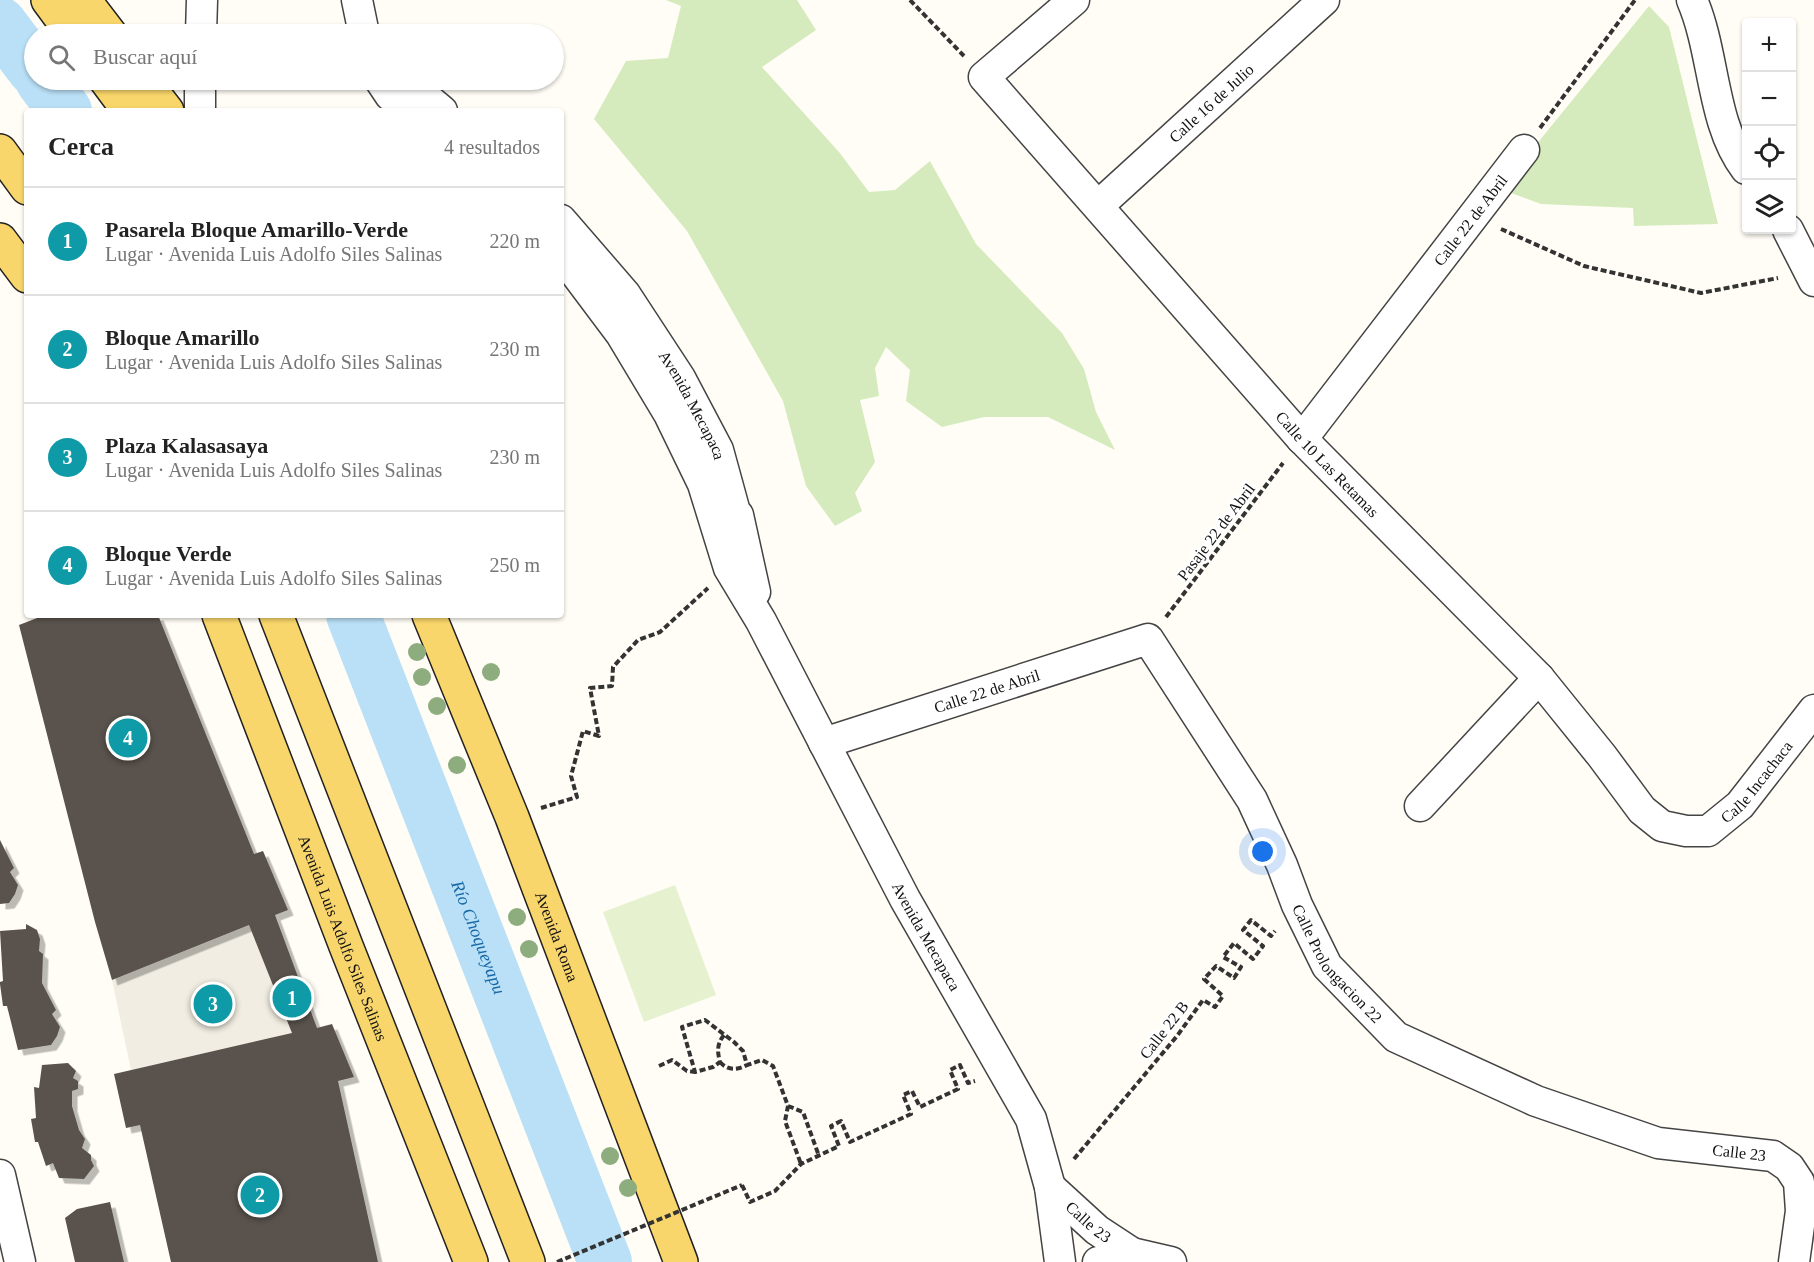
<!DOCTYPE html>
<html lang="es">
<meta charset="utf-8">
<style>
body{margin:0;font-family:Georgia,serif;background:#f6f6f6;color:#222}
.controls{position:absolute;right:18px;top:18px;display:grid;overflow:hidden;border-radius:6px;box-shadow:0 2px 4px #0004}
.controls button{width:54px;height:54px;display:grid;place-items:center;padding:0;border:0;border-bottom:2px solid #e0e0e0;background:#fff;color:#222;font:30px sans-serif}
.you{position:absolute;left:1263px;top:852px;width:21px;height:21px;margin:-15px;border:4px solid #fff;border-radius:50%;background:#1a73e8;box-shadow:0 0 0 9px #1a73e833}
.badge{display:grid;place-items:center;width:39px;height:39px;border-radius:50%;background:#7c3aed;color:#fff;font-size:20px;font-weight:700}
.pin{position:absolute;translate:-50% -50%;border:3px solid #fff;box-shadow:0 2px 6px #0006}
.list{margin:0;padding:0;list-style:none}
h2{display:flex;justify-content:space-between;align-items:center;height:78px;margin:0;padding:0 24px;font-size:26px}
h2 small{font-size:20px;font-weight:400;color:#767676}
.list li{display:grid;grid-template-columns:39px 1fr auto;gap:18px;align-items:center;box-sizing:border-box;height:108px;padding:0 24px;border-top:2px solid #e0e0e0}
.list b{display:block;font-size:22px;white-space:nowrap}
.list p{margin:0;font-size:20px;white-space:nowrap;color:#767676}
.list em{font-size:20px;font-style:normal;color:#767676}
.icon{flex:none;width:33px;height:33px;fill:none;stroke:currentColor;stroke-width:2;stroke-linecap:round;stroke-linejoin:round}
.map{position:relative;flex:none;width:1814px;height:1262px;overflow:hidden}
.search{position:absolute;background:#fff;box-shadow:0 2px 4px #0004;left:24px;top:24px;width:540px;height:66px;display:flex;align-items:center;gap:15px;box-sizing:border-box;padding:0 21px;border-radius:33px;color:#767676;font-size:22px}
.panel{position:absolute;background:#fff;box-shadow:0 2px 4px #0004;left:24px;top:108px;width:540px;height:510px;border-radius:6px}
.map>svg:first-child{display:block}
.green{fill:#d5ebbd}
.pitch{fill:#e6f2cf}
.plaza{fill:#f1ede2}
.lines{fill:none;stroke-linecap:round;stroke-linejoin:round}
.river{stroke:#b9e0f7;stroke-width:54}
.building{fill:#5a524d;filter:url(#shadow)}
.minor-casing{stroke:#444;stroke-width:33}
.major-casing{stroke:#222;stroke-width:36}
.path{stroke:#333;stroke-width:4;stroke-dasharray:6 3;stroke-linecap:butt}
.minor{stroke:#fff;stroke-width:30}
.major{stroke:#f9d66b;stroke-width:33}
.path-bridge{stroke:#333;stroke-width:4;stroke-dasharray:6 3;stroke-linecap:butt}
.tree{fill:#8dad7f}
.labels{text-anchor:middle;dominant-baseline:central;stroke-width:6;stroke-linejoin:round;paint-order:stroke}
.street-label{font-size:16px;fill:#111;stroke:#fff}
.water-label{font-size:18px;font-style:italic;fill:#1768a6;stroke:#fff}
</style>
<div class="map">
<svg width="1814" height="1262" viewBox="0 0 1814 1262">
<defs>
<filter id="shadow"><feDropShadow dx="5.5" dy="5.5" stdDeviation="0" flood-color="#0004"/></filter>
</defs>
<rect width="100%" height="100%" fill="#fffdf5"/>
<path class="green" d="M666,0H797L816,30L762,67L839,152L869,192L895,190L930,161L976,244L1062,333L1084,369L1096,412L1115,450L1048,417H984L942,427L906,401L910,370L886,347L875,368L879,396L860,400L875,462L855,493L862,511L835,526L806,486L783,401L687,231L594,119L626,61L668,58L681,6Z
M1649,6L1669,27L1718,224L1634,226L1633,208L1541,204L1500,189Z"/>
<path class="pitch" d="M675,885L716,995L644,1022L603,912Z"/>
<path class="plaza" d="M275,915L317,1028L131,1070L112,980Z"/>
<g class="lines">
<g class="river">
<path d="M0,24L34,69"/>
<path d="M42,80L65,111"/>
<path id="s1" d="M353,615L605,1262"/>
</g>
</g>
<path class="building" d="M45,615H158L254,854L263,851L288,910L275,915L317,1028L332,1024L354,1077L338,1081L378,1262H171L140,1125L126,1128L114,1074L292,1033L249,925L112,980L95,922L19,625Z
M0,840L14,868L10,872L18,885L15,894L9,903L0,904Z
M26,924L37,930L40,939L39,951L43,954L42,983L56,1010L52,1014L60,1027L57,1036L51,1045L18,1050L7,1006H3L0,984V982L3,981L0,931L26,929Z
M68,1063L76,1071L73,1078L78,1081V1089L72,1091V1106L79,1130L85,1139L82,1148L91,1155V1160L94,1166L84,1179L59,1178L53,1163L46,1166L38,1142H35L31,1119L36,1118L34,1087L39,1088L42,1065Z
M110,1202L124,1262H75L65,1218L77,1209Z"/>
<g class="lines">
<defs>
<g id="minor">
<path d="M357,0L364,34"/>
<path id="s2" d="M1074,0L984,77L1302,439L1539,678L1602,756L1642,810L1662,826L1686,831H1708L1740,805L1814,710"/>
<path d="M1692,0C1715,53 1711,123 1746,169"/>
<path d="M201,34L202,0"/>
<path d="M380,80L390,95L408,111"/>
<path d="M405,80L442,111"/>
<path d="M200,111V80"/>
<path id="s3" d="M1098,206L1324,0"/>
<path id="s4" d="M561,220L625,294L680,378L718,450L735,512L738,515L755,592"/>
<path d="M1788,230L1814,281"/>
<path id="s5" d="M561,254L621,334L669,414L703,484L729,568L761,621L905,899L1031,1119L1050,1187L1060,1262"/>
<path id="s6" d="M1302,439L1524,150"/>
<path id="s7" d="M824,743L1148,639L1252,800L1282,865L1297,905L1327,966L1396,1037L1536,1101L1658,1143L1773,1156L1789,1167L1799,1182L1801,1211L1794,1262"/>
<path d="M1420,806L1539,678"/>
<path d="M0,1175L20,1262"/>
<path id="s8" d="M1050,1187L1097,1230L1132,1253L1098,1262"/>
<path d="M1132,1253L1171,1262"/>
</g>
<g id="major">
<path d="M48,0L73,34"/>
<path d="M84,0L110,34"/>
<path d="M106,80L129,111"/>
<path d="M143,80L167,111"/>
<path d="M0,151L27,188"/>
<path d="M0,240L27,276"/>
<path id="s9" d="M219,615L346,946L471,1262"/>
<path d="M276,615L528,1262"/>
<path id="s10" d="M429,615L512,817L681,1262"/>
</g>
</defs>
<use href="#minor" class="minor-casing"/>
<use href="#major" class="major-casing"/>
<path class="path" d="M910,0L964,56
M1540,128L1635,0
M1501,229L1584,266L1701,293L1778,278
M1166,617L1283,463
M541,808L577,797L571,776L583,731L599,736L590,688L612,686L613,667L638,640L660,632L708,588
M724,1035C717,1044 717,1051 720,1062L713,1067L695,1072L682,1027L705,1020L734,1042L743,1051L747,1065L762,1060L773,1066L788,1106L785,1121L801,1164
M720,1062C728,1071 737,1070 747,1065
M659,1066L672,1060L687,1071L695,1072
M788,1106L803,1112L819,1156
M1074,1159L1177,1036L1203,1000L1215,1007L1223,996L1204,979L1216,966L1234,978L1241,967L1223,957L1234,943L1253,959L1263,946L1243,930L1251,920L1271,936L1275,931
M742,1185L750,1202L775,1191L801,1164L839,1146L831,1126L841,1121L850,1142L911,1114L903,1095L912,1091L920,1107L958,1089L950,1070L960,1065L968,1083L975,1081"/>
<use href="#minor" class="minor"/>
<use href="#major" class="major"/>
<path class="path-bridge" d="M557,1262L742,1185"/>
</g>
<g class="tree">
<circle cx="417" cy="652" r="9"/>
<circle cx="491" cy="672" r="9"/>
<circle cx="422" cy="677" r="9"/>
<circle cx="437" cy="706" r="9"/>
<circle cx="457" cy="765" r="9"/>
<circle cx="517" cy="917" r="9"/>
<circle cx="529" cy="949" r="9"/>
<circle cx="610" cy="1156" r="9"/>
<circle cx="628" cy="1188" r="9"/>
</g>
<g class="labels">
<g class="street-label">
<text stroke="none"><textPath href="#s3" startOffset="153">Calle 16 de Julio</textPath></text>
<text stroke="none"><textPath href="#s6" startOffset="276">Calle 22 de Abril</textPath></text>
<text stroke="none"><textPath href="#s4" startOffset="228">Avenida Mecapaca</textPath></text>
<text stroke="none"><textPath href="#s2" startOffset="636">Calle 10 Las Retamas</textPath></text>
<text transform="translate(1216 532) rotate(-53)">Pasaje 22 de Abril</text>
<text stroke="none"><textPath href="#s7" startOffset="171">Calle 22 de Abril</textPath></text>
<text stroke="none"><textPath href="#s2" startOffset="1246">Calle Incachaca</textPath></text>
<text stroke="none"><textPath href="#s5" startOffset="777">Avenida Mecapaca</textPath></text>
<text stroke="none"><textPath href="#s10" startOffset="346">Avenida Roma</textPath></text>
<text stroke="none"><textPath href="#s9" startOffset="346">Avenida Luis Adolfo Siles Salinas</textPath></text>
<text stroke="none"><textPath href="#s7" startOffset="718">Calle Prolongacion 22</textPath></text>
<text transform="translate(1164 1030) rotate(-52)">Calle 22 B</text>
<text stroke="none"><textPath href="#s7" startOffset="1178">Calle 23</textPath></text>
<text stroke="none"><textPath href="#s8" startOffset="52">Calle 23</textPath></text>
</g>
<g class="water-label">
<text stroke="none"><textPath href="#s1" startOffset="346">Río Choqueyapu</textPath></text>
</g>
</g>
</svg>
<div class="controls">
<button>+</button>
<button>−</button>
<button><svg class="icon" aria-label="locate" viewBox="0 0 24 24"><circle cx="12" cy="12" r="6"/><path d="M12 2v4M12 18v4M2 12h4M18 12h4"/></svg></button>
<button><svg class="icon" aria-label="layers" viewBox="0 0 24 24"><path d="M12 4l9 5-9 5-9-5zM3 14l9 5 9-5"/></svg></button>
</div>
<div class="you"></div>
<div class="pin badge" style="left:292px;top:998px;background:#0f9aa8">1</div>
<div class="pin badge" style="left:260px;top:1195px;background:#0f9aa8">2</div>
<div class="pin badge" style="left:213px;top:1004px;background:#0f9aa8">3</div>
<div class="pin badge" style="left:128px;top:738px;background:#0f9aa8">4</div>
<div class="search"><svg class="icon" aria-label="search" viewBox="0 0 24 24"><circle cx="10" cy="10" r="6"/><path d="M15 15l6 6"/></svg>Buscar aquí</div>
<section class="panel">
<h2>Cerca<small>4 resultados</small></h2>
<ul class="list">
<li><span class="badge" style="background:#0f9aa8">1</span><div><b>Pasarela Bloque Amarillo-Verde</b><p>Lugar · Avenida Luis Adolfo Siles Salinas</p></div><em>220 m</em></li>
<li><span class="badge" style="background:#0f9aa8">2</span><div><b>Bloque Amarillo</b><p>Lugar · Avenida Luis Adolfo Siles Salinas</p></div><em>230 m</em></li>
<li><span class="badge" style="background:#0f9aa8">3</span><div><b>Plaza Kalasasaya</b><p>Lugar · Avenida Luis Adolfo Siles Salinas</p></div><em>230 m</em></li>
<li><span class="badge" style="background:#0f9aa8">4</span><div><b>Bloque Verde</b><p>Lugar · Avenida Luis Adolfo Siles Salinas</p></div><em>250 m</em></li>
</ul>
</section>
</div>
